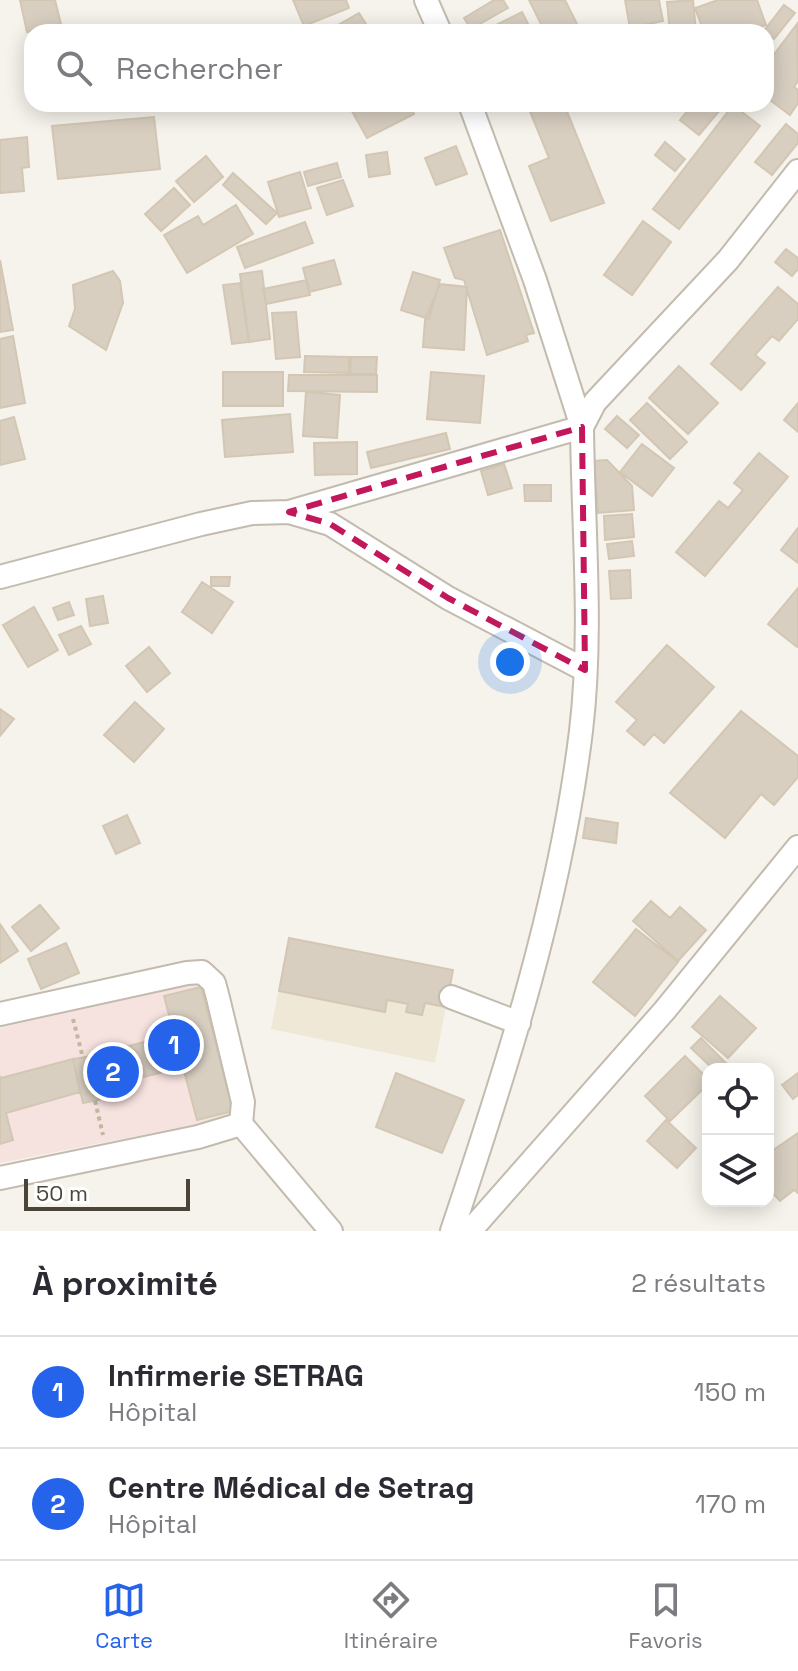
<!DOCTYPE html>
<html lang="fr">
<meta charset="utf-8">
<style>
body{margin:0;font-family:"Space Grotesk",sans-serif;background:#f2f2f3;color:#2b2b33}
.controls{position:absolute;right:24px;bottom:24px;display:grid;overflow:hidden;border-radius:16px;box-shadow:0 4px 20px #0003}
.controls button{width:72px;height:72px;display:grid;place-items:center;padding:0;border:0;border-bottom:2px solid #e1e1e2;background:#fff;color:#2b2b33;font:40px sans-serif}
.scale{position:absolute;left:24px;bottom:20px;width:166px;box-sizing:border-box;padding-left:8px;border:4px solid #4b4439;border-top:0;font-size:22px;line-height:28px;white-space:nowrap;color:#4b4439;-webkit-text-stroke:6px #fff;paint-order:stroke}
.you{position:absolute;left:510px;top:662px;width:28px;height:28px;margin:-20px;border:6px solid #fff;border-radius:50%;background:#1a73e8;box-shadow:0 0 0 12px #1a73e833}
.badge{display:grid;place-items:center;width:52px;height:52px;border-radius:50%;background:#2563eb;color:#fff;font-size:26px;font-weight:700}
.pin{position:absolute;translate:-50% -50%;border:4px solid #fff;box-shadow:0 2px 8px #0006}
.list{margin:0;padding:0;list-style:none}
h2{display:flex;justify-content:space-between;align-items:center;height:104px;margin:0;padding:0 32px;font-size:34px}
h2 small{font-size:26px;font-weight:400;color:#7c7c81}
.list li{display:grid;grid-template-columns:52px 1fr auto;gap:24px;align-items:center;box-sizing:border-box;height:112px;padding:0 32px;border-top:2px solid #e1e1e2}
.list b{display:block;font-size:30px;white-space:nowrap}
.list p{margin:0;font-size:26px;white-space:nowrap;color:#7c7c81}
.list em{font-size:26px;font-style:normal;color:#7c7c81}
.icon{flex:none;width:44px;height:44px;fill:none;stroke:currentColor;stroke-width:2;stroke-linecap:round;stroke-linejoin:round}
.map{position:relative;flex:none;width:798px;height:1231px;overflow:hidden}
.search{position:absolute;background:#fff;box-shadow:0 4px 20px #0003;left:24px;right:24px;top:24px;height:88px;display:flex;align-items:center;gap:20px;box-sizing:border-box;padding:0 28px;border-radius:24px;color:#7c7c81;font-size:30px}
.sheet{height:328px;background:#fff}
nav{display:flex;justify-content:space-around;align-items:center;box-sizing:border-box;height:112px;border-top:2px solid #e1e1e2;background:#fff;font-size:22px;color:#7c7c81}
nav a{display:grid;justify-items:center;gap:4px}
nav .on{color:#2563eb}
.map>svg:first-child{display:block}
.education{fill:#efe8d6}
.medical{fill:#f6e3e0}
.building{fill:#d8cfc1;stroke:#d3c7b4;stroke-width:2}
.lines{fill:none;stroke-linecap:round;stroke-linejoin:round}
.minor-casing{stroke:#c2bbae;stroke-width:26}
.path{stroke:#c4b79f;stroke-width:4;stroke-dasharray:4 4;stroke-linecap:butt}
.minor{stroke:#fff;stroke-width:22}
.marked{fill:none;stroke:#c2185b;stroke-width:6;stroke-dasharray:16 10;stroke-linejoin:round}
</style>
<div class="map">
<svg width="798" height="1231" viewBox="0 0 798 1231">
<rect width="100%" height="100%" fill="#f6f3ec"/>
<path class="education" d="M289,938L453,970L435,1063L271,1029Z"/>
<path class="medical" d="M203,980L237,1116L0,1163V1028Z"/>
<path class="building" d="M20,0H55L61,24L27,32Z
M293,0H346L349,8L304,26Z
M494,0H503L508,8L471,29L464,18Z
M529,0H565L581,32H545Z
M625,0H659L663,21L630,28Z
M693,0L696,32H670L667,2Z
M718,0H757L766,25L746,32H704L695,8Z
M784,5L795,13L774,39L763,32Z
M522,12L532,32H482Z
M359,13L371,32H326Z
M797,24L798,81L794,87L798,90V103L790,115L766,97V65Z
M348,104H409L414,114L367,138Z
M540,104H564L604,203L551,221L529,166L549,158L529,109Z
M693,104H725L699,135L680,120Z
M733,105L760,126L679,229L653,209Z
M154,117L160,169L58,179L52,126Z
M786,124L798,134V143L772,175L755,162Z
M27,137L29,167L22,168L24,191L0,193V140Z
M665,142L685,159L675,171L655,155Z
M456,146L467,174L436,185L425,158Z
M387,152L390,174L369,177L366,155Z
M206,156L223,177L194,202L176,181Z
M337,163L341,177L308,186L304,172Z
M300,172L311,208L279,217L268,182Z
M233,173L277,213L266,224L223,185Z
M343,180L353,206L327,215L317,188Z
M174,188L190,205L161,231L145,214Z
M236,205L253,234L187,273L164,235L198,216L203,225Z
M643,221L671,242L632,295L604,275Z
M305,222L313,243L245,268L237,247Z
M500,230L534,333L526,335L528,341L487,355L464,280L455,278L444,248Z
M786,249L798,258V269L792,276L775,262Z
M0,260L13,330L0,332Z
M334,260L341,284L309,292L303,268Z
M113,271L120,281L123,303L106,350L69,326L75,309L73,285Z
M262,271L270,339L249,342L240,274Z
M413,272L440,280L429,319L401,310Z
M307,280L310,295L266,304L263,289Z
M240,283L249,342L232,344L223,285Z
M440,284L467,287L464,350L423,347L425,320Z
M778,287L798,304V319L779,341L772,336L755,355L765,363L741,390L711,364Z
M296,312L300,357L276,359L272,313Z
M13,336L25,403L0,408V339Z
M305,356L349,357V373L304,372Z
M351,357H377L376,374H350Z
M679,366L718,403L688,434L649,398Z
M223,372H283V406H223Z
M431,372L484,376L480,423L427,419Z
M289,375H377V392L288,391Z
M306,392L340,395L337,438L303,436Z
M647,403L687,442L670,459L630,420Z
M798,403V432L784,420Z
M290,414L293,452L225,457L222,420Z
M617,416L639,435L627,448L605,429Z
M14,417L25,459L0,465V421Z
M446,433L450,449L371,468L367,452Z
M357,442V474L315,475L314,443Z
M642,444L674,468L652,496L620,472Z
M759,453L788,477L705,576L676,552L719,501L728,508L743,490L734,483Z
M607,460L632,486L634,510L598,513L594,461Z
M504,464L512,488L488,495L481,471Z
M524,485H551V501H525Z
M632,514L634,537L605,540L604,516Z
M798,528V563L781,550Z
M632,541L634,556L609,559L607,544Z
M630,570L631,598L611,599L609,571Z
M211,577H230L229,586H211Z
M202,582L233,602L212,633L182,612Z
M798,588V646L797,647L768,624Z
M103,596L108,623L90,626L86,599Z
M69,602L74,615L58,620L53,608Z
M34,607L58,650L28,667L3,625Z
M81,626L91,644L69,655L59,635Z
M667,645L714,687L664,743L654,734L644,745L627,731L637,720L616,702Z
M149,647L170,673L147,692L126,666Z
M135,702L164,729L134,762L104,735Z
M0,709L14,719L0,736Z
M741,711L798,756V777L774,805L761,794L725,838L670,793Z
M127,815L140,843L116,854L103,826Z
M586,818L618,823L616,843L583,838Z
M651,901L670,918L680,907L706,930L678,961L633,921Z
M40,905L59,928L31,951L12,927Z
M0,924L18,951L0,963Z
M636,929L678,962L635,1016L593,982Z
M289,938L453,970L446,1007L425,1003L422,1015L406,1012L408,1004L387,1000L385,1012L279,991Z
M66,943L79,973L41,989L28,959Z
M201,987L233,1111L197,1120L183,1067L100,1088L92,1056L174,1034L164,996Z
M720,996L756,1028L728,1058L692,1027Z
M701,1038L728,1065L725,1069H713L691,1048Z
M92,1056L103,1099L83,1103L73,1059Z
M685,1056L708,1079V1084L670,1121L645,1096Z
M73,1059L80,1092L6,1113L13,1140L0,1144V1076L1,1078Z
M396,1073L464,1100L442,1153L376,1127Z
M798,1073V1095L793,1099L782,1085Z
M666,1120L696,1148L677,1168L647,1141Z
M798,1133V1193L794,1190L780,1201L768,1188V1167L774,1161L769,1153Z"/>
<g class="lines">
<defs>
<path id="minor" d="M426,0L440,32
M289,512L582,427L535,280L470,104
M0,577L201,524L252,513L289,512L330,524L448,598L585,670
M451,997L519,1023
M0,1014L187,973L202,972L214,983L218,998L243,1102L241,1124
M241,1124L331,1231
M0,1178L198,1137L241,1124
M452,1231C507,1067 560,903 581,731C593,631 583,528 582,427L595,402L728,260L798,171
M470,1231L665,1010L798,847"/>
</defs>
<use href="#minor" class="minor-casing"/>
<path class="path" d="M73,1019L83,1058
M95,1101L103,1135"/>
<use href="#minor" class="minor"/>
</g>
<path class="marked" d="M582,427L585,670L448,598L330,524L289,512Z"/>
</svg>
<div class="controls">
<button><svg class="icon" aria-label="locate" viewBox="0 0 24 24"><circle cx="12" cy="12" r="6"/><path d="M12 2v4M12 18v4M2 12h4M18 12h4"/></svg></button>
<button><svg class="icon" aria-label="layers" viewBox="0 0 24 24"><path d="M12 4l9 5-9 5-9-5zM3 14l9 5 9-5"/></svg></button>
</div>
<div class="scale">50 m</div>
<div class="you"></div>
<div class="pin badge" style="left:174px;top:1045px">1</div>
<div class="pin badge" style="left:113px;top:1072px">2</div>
<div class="search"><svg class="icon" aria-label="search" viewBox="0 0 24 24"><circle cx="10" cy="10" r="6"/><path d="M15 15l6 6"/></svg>Rechercher</div>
</div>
<section class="sheet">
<h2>À proximité<small>2 résultats</small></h2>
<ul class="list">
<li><span class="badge">1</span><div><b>Infirmerie SETRAG</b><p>Hôpital</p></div><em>150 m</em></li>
<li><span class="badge">2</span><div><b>Centre Médical de Setrag</b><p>Hôpital</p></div><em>170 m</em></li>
</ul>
</section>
<nav>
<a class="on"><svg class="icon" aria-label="map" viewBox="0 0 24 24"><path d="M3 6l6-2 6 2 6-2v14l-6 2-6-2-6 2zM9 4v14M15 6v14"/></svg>Carte</a>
<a><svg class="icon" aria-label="directions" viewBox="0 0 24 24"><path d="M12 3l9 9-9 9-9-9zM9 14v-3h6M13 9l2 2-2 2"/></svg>Itinéraire</a>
<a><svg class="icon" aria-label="saved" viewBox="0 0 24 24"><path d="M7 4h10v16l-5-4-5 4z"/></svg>Favoris</a>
</nav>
